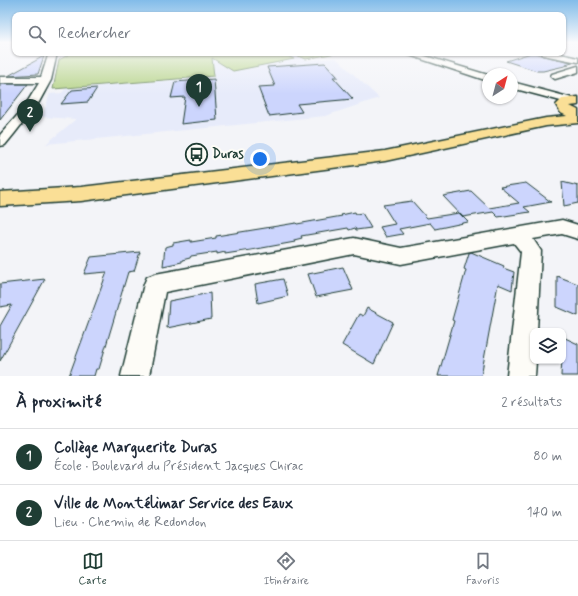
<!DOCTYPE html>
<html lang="fr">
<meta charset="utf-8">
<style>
body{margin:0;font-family:Mynerve,sans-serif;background:#f6f6f7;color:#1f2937}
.controls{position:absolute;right:12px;bottom:12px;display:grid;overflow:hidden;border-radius:8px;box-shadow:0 1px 3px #0004}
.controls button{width:36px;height:36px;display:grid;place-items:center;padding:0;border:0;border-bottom:1px solid #e0e1e3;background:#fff;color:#1f2937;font:20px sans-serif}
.compass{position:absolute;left:482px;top:68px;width:36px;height:36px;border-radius:50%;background:#fff;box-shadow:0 1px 3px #0004;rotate:36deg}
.you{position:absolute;left:260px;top:159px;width:14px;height:14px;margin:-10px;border:3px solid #fff;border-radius:50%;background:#1a73e8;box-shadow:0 0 0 6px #1a73e833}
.badge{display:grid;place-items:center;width:26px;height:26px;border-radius:50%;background:#1f3d34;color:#fff;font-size:13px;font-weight:700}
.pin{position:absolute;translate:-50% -33px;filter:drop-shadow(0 1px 2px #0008)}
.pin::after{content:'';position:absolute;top:21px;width:14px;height:12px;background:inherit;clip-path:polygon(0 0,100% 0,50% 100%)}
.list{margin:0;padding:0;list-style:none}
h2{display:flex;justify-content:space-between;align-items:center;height:52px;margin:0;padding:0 16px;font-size:17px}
h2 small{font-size:13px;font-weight:400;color:#747a83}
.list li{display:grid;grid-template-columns:26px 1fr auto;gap:12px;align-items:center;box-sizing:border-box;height:56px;padding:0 16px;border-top:1px solid #e0e1e3}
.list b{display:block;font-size:15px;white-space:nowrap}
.list p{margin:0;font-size:13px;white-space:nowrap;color:#747a83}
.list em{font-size:13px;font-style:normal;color:#747a83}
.icon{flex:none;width:22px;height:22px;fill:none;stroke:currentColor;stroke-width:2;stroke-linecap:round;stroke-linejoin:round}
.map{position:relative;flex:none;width:578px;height:376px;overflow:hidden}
.search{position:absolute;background:#fff;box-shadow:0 1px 3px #0004;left:12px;right:12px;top:12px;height:44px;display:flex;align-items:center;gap:10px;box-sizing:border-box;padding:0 14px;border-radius:8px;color:#747a83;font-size:15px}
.sheet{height:164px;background:#fff}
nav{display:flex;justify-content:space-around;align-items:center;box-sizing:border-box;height:56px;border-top:1px solid #e0e1e3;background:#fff;font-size:11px;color:#747a83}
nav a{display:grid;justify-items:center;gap:2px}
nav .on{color:#1f3d34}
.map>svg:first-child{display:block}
.built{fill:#e7ebfa}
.green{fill:#b9d58d;stroke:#6c8960}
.building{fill:#ccd5fd;stroke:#1f3d34}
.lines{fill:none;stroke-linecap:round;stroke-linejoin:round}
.minor-casing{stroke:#1f3d34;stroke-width:3}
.major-casing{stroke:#1f3d34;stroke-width:3}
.minor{fill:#fdfcf7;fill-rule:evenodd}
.major{fill:#fadf96;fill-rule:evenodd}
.labels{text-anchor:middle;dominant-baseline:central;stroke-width:4;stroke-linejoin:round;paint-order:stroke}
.poi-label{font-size:13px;font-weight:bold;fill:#1f3d34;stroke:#fdfcf7;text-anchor:start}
</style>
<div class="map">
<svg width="578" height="376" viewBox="0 0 578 376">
<rect width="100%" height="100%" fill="#f3f4f8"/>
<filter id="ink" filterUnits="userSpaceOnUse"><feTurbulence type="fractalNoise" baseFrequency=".025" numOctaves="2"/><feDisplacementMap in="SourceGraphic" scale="8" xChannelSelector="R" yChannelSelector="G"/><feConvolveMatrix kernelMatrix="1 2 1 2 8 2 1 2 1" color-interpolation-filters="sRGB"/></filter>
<g filter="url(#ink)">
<path class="built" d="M242,53H291L308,60L336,58L379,98L325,116L46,144L76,119L42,117L50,94L62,93L66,88L214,77L212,59Z"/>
<path class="green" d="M68,53H282L294,59L233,71L212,58L214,76L53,89L59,60L68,55Z
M291,53H336L306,59Z"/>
<path class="building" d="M531,53H535L543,56L572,62L566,64L569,65L543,71H537L506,61Z
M44,56L38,74L8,76Z
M325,63L338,77H333L353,99L297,104L302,112L269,116L258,87L275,86L267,67Z
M214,79L217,120L181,124L185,97L171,98L175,82Z
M0,84H28L0,120Z
M97,88L88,102L61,104L72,90Z
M562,182L578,186V203L564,206Z
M526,183L551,202L524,207L530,212L498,217L493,212L463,217L443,196L471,191L489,208L519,203L500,187Z
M412,201L427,218L459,213L468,222L435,229L430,223L399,229L403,234L386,237L380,227L395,224L383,205Z
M355,212L356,214L362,213L371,228L356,230L355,228L349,230L348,228L301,236L302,238L294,240L295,242L251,250L225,254V252L217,254V252L191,256L190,258L182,260V262L163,266L165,247L173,245V243L191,240V242L216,238V236L296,223L297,224L342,216L341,215Z
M140,252L134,271L128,272L99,369H96L94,376H69L107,272L84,274L91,257Z
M471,252L504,266L503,268L514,272L512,290L498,284L481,376H438L454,321L452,320L466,270L464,269L469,253Z
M343,267L353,290L316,297L308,274Z
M557,276L578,284V316L557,307Z
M45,279L0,361V326L12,305L0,307V284Z
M283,279L288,296L258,303L255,284Z
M210,293L211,319L167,328L169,301Z
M367,308L393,322L374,364L342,345L359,314L363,316Z
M563,337L578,344V376H561Z"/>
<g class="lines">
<defs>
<path id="minor" d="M49,53H57L51,80L39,102L14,134L5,145L0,146V135L23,109L39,83H0V77H41Z
M403,53H415L488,75V81Z
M542,53H556L578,58V62L543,55Z
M578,66V72L555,79L551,76L552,74Z
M512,82L576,99L577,101L572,104L512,88Z
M562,220L578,225V239L562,234L533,239L541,251L537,331H533V361H536L535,376H507L521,252L514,243L401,264L354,254L165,292L149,376H121L144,284L147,277L155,274L354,238L401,248Z"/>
<path id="major" d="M578,97V105L570,106L578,110V123L546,126L385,161L81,201L0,206V192L81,187L385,151L546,118L567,116L561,113L556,105L562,99Z"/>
</defs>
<use href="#minor" class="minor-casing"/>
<use href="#major" class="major-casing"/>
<use href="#minor" class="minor"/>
<use href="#major" class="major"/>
</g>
</g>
<linearGradient id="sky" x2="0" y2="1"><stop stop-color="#82bce9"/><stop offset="0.45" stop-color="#fafafc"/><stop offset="1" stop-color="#fafafc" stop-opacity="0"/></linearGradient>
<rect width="578" height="94" fill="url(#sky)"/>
<defs>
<symbol id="bus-ring" viewBox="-11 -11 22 22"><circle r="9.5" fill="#fdfcf7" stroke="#1f3d34" stroke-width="1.5"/><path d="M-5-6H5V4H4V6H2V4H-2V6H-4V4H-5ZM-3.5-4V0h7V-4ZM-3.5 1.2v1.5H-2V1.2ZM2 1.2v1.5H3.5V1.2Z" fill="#1f3d34"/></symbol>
</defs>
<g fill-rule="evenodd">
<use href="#bus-ring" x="184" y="142" width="25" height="25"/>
</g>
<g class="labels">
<g class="poi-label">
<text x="212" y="154">Duras</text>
</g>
</g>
</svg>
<div class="controls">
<button><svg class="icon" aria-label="layers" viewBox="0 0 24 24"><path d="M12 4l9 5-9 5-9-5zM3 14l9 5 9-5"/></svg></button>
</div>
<svg class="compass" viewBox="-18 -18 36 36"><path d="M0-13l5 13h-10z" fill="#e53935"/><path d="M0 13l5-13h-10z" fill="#747a83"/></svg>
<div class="you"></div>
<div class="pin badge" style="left:199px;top:107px">1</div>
<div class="pin badge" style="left:30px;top:132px">2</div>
<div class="search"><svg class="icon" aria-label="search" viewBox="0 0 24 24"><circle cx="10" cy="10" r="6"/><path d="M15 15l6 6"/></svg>Rechercher</div>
</div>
<section class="sheet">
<h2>À proximité<small>2 résultats</small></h2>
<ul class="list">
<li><span class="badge">1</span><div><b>Collège Marguerite Duras</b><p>École · Boulevard du Président Jacques Chirac</p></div><em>80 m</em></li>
<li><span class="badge">2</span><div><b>Ville de Montélimar Service des Eaux</b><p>Lieu · Chemin de Redondon</p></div><em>140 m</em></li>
</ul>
</section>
<nav>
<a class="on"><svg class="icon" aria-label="map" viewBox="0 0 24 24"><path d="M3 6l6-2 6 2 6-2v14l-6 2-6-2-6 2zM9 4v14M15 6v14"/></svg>Carte</a>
<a><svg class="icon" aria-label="directions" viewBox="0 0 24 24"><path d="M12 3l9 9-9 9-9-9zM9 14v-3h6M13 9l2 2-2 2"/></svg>Itinéraire</a>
<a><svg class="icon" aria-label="saved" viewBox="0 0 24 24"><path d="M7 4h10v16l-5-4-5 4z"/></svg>Favoris</a>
</nav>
